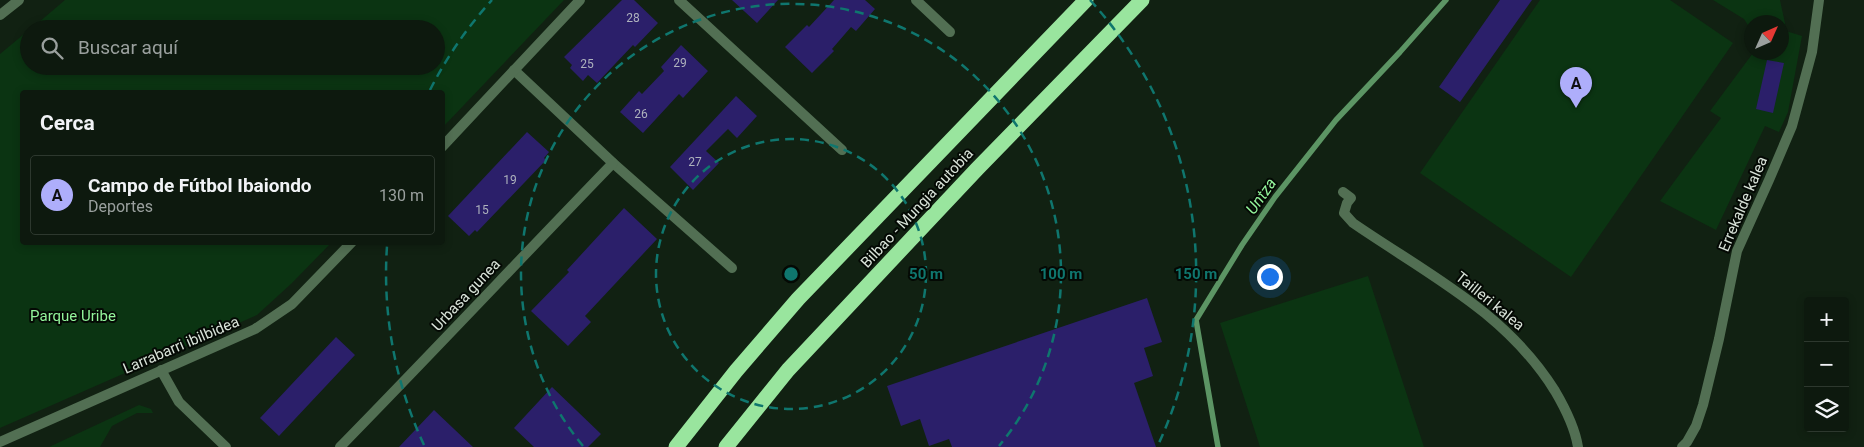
<!DOCTYPE html>
<html lang="es">
<meta charset="utf-8">
<style>
body{margin:0;font-family:Roboto,sans-serif;background:#162217;color:#f1f3f6}
.controls{position:absolute;right:15px;bottom:15px;display:grid;overflow:hidden;border-radius:5px;box-shadow:0 2px 8px #0003}
.controls button{width:45px;height:45px;display:grid;place-items:center;padding:0;border:0;border-bottom:1px solid #2d382e;background:#0d190e;color:#f1f3f6;font:25px sans-serif}
.compass{position:absolute;left:1744px;top:15px;width:45px;height:45px;border-radius:50%;background:#0d190e;box-shadow:0 2px 8px #0003;rotate:45deg}
.you{position:absolute;left:1269px;top:276px;width:18px;height:18px;margin:-12px;border:4px solid #fff;border-radius:50%;background:#1a73e8;box-shadow:0 0 0 8px #1a73e833}
.badge{display:grid;place-items:center;width:32px;height:32px;border-radius:50%;background:#aeaefb;color:#111;font-size:16px;font-weight:700}
.pin{position:absolute;translate:-50% -41px;filter:drop-shadow(0 1px 2px #0008)}
.pin::after{content:'';position:absolute;top:26px;width:18px;height:15px;background:inherit;clip-path:polygon(0 0,100% 0,50% 100%)}
.list{margin:0;padding:0;list-style:none}
h2{display:flex;justify-content:space-between;align-items:center;height:65px;margin:0;padding:0 20px;font-size:21px}
h2 small{font-size:16px;font-weight:400;color:#9aa09e}
.list li{display:grid;grid-template-columns:32px 1fr auto;gap:15px;align-items:center;box-sizing:border-box;height:80px;margin:0 10px 10px;padding:0 10px;border:1px solid #2d382e;border-radius:5px}
.list b{display:block;font-size:19px;white-space:nowrap}
.list p{margin:0;font-size:16px;white-space:nowrap;color:#9aa09e}
.list em{font-size:16px;font-style:normal;color:#9aa09e}
.icon{flex:none;width:28px;height:28px;fill:none;stroke:currentColor;stroke-width:2;stroke-linecap:round;stroke-linejoin:round}
.map{position:relative;flex:none;width:1864px;height:447px;overflow:hidden}
.search{position:absolute;background:#0d190e;box-shadow:0 2px 8px #0003;left:20px;top:20px;width:425px;height:55px;display:flex;align-items:center;gap:12px;box-sizing:border-box;padding:0 18px;border-radius:28px;color:#9aa09e;font-size:19px}
.panel{position:absolute;background:#0d190e;box-shadow:0 2px 8px #0003;left:20px;top:90px;width:425px;height:155px;border-radius:5px}
.map>svg:first-child{display:block}
.green{fill:#0b3412}
.lines{fill:none;stroke-linecap:round;stroke-linejoin:round}
.stream{stroke:#5c9564;stroke-width:5.5}
.building{fill:#2b1f6a}
.lane{stroke:#526f53;stroke-width:10}
.street{stroke:#526f53;stroke-width:10}
.highway{stroke:#99e59e;stroke-width:15}
.ring{fill:none;stroke:#0f766e;stroke-width:2.5;stroke-dasharray:9 6}
.labels{text-anchor:middle;dominant-baseline:central;stroke-width:4;stroke-linejoin:round;paint-order:stroke}
.number-label{font-size:12px;fill:#aeb2bd}
.street-label{font-size:15px;fill:#d9e3d9;stroke:#040904}
.park-label{font-size:15px;fill:#93f59b;stroke:#040904}
.water-label{font-size:16px;font-style:italic;fill:#93f59b;stroke:#040904}
.centre{fill:#0f766e;stroke:#040904;stroke-width:2.5}
.ring-label{font-size:15px;text-anchor:middle;font-weight:bold;fill:#0f766e;stroke:#040904;stroke-width:4;stroke-linejoin:round;paint-order:stroke}
</style>
<div class="map">
<svg width="1864" height="447" viewBox="0 0 1864 447">
<rect width="100%" height="100%" fill="#112112"/>
<path class="green" d="M65,0H564L443,127L442,92H22V242L331,243L292,283L257,315L0,428V54L29,30V66H436V29H31Z
M1540,0H1670L1733,43L1571,277L1420,173Z
M1713,0H1780C1782,11 1785,20 1786,31L1802,36L1788,112L1779,132L1765,126L1716,230L1660,201L1721,118L1710,111L1753,53L1782,52V22H1752L1751,30L1744,19Z
M1368,276L1424,447H1260L1220,323Z
M139,405L151,409L153,413H137L112,426L100,447H49Z"/>
<g class="lines">
<path class="stream" d="M1218,447L1196,320L1242,245L1275,197L1336,120L1400,52L1446,0"/>
</g>
<path class="building" d="M622,0H634L658,23L635,47L633,45L597,83L588,75L583,81L570,68L572,65L564,57Z
M732,0H778L757,23Z
M834,0H865L875,9L856,31L851,27L832,49L834,51L812,73L785,47L807,25L809,27Z
M1500,0H1532L1460,102L1439,87Z
M681,45L708,71L683,98L679,94L643,133L620,112L639,91L642,94L664,71L661,67Z
M1767,60L1784,63L1773,113L1756,109Z
M736,96L757,116L737,138L728,129L706,151L719,163L693,190L670,167Z
M527,132L549,152L544,158L546,160L477,232L475,230L469,236L448,216Z
M624,208L657,239L585,316L591,322L568,346L531,311L569,272L567,270Z
M1147,298L1162,342L1144,348L1153,376L1134,383L1156,447H952L949,439L929,446L920,419L901,426L887,386Z
M336,337L355,355L279,436L260,418Z
M552,387L601,434L588,447H534L514,428Z
M434,410L473,447H399Z"/>
<g class="lines">
<path class="lane" d="M679,0L842,150
M916,0L950,32
M514,70L613,163L732,268
M1343,192L1351,198L1347,203L1344,213L1353,223C1427,274 1506,312 1555,391C1565,408 1575,428 1578,447
M1682,447L1687,442L1696,426L1703,405L1719,339L1737,251L1769,180L1792,126L1812,52L1819,0"/>
<path class="street" d="M0,15L19,0
M442,147L580,0
M161,370L179,402L226,447
M0,442L255,329L292,304L352,242
M340,447C432,353 522,257 613,163"/>
<path class="highway" d="M676,447L736,371L798,299L1086,0
M726,447L788,370L977,169L1142,0"/>
</g>
<g class="ring">
<circle cx="791" cy="274" r="135"/>
<path d="M583 446A270 270 0 1 1 999 446"/>
<path d="M424 445A405 405 0 0 1 387 246M430 90A405 405 0 0 1 492 0M1090 0A405 405 0 0 1 1158 445"/>
</g>
<g class="labels">
<g class="number-label">
<text x="633" y="18">28</text>
<text x="680" y="63">29</text>
<text x="587" y="64">25</text>
<text x="641" y="114">26</text>
<text x="695" y="162">27</text>
<text x="510" y="180">19</text>
<text x="482" y="210">15</text>
</g>
<g class="street-label">
<text transform="translate(1743 204) rotate(-67)">Errekalde kalea</text>
<text transform="translate(917 208) rotate(-47)">Bilbao - Mungia autobia</text>
<text transform="translate(466 295) rotate(-47)">Urbasa gunea</text>
<text transform="translate(1490 301) rotate(39)">Tailleri kalea</text>
<text transform="translate(181 345) rotate(-23)">Larrabarri ibilbidea</text>
</g>
<g class="park-label">
<text x="73" y="316">Parque Uribe</text>
</g>
<g class="water-label">
<text transform="translate(1261 196) rotate(-55)">Untza</text>
</g>
</g>
<circle cx="791" cy="274" r="8" class="centre"/>
<g class="ring-label">
<text x="926" y="279">50 m</text>
<text x="1061" y="279">100 m</text>
<text x="1196" y="279">150 m</text>
</g>
</svg>
<div class="controls">
<button>+</button>
<button>−</button>
<button><svg class="icon" aria-label="layers" viewBox="0 0 24 24"><path d="M12 4l9 5-9 5-9-5zM3 14l9 5 9-5"/></svg></button>
</div>
<svg class="compass" viewBox="-18 -18 36 36"><path d="M0-13l5 13h-10z" fill="#e53935"/><path d="M0 13l5-13h-10z" fill="#9aa09e"/></svg>
<div class="you"></div>
<div class="pin badge" style="left:1576px;top:108px">A</div>
<div class="search"><svg class="icon" aria-label="search" viewBox="0 0 24 24"><circle cx="10" cy="10" r="6"/><path d="M15 15l6 6"/></svg>Buscar aquí</div>
<section class="panel">
<h2>Cerca<small></small></h2>
<ul class="list">
<li><span class="badge">A</span><div><b>Campo de Fútbol Ibaiondo</b><p>Deportes</p></div><em>130 m</em></li>
</ul>
</section>
</div>
